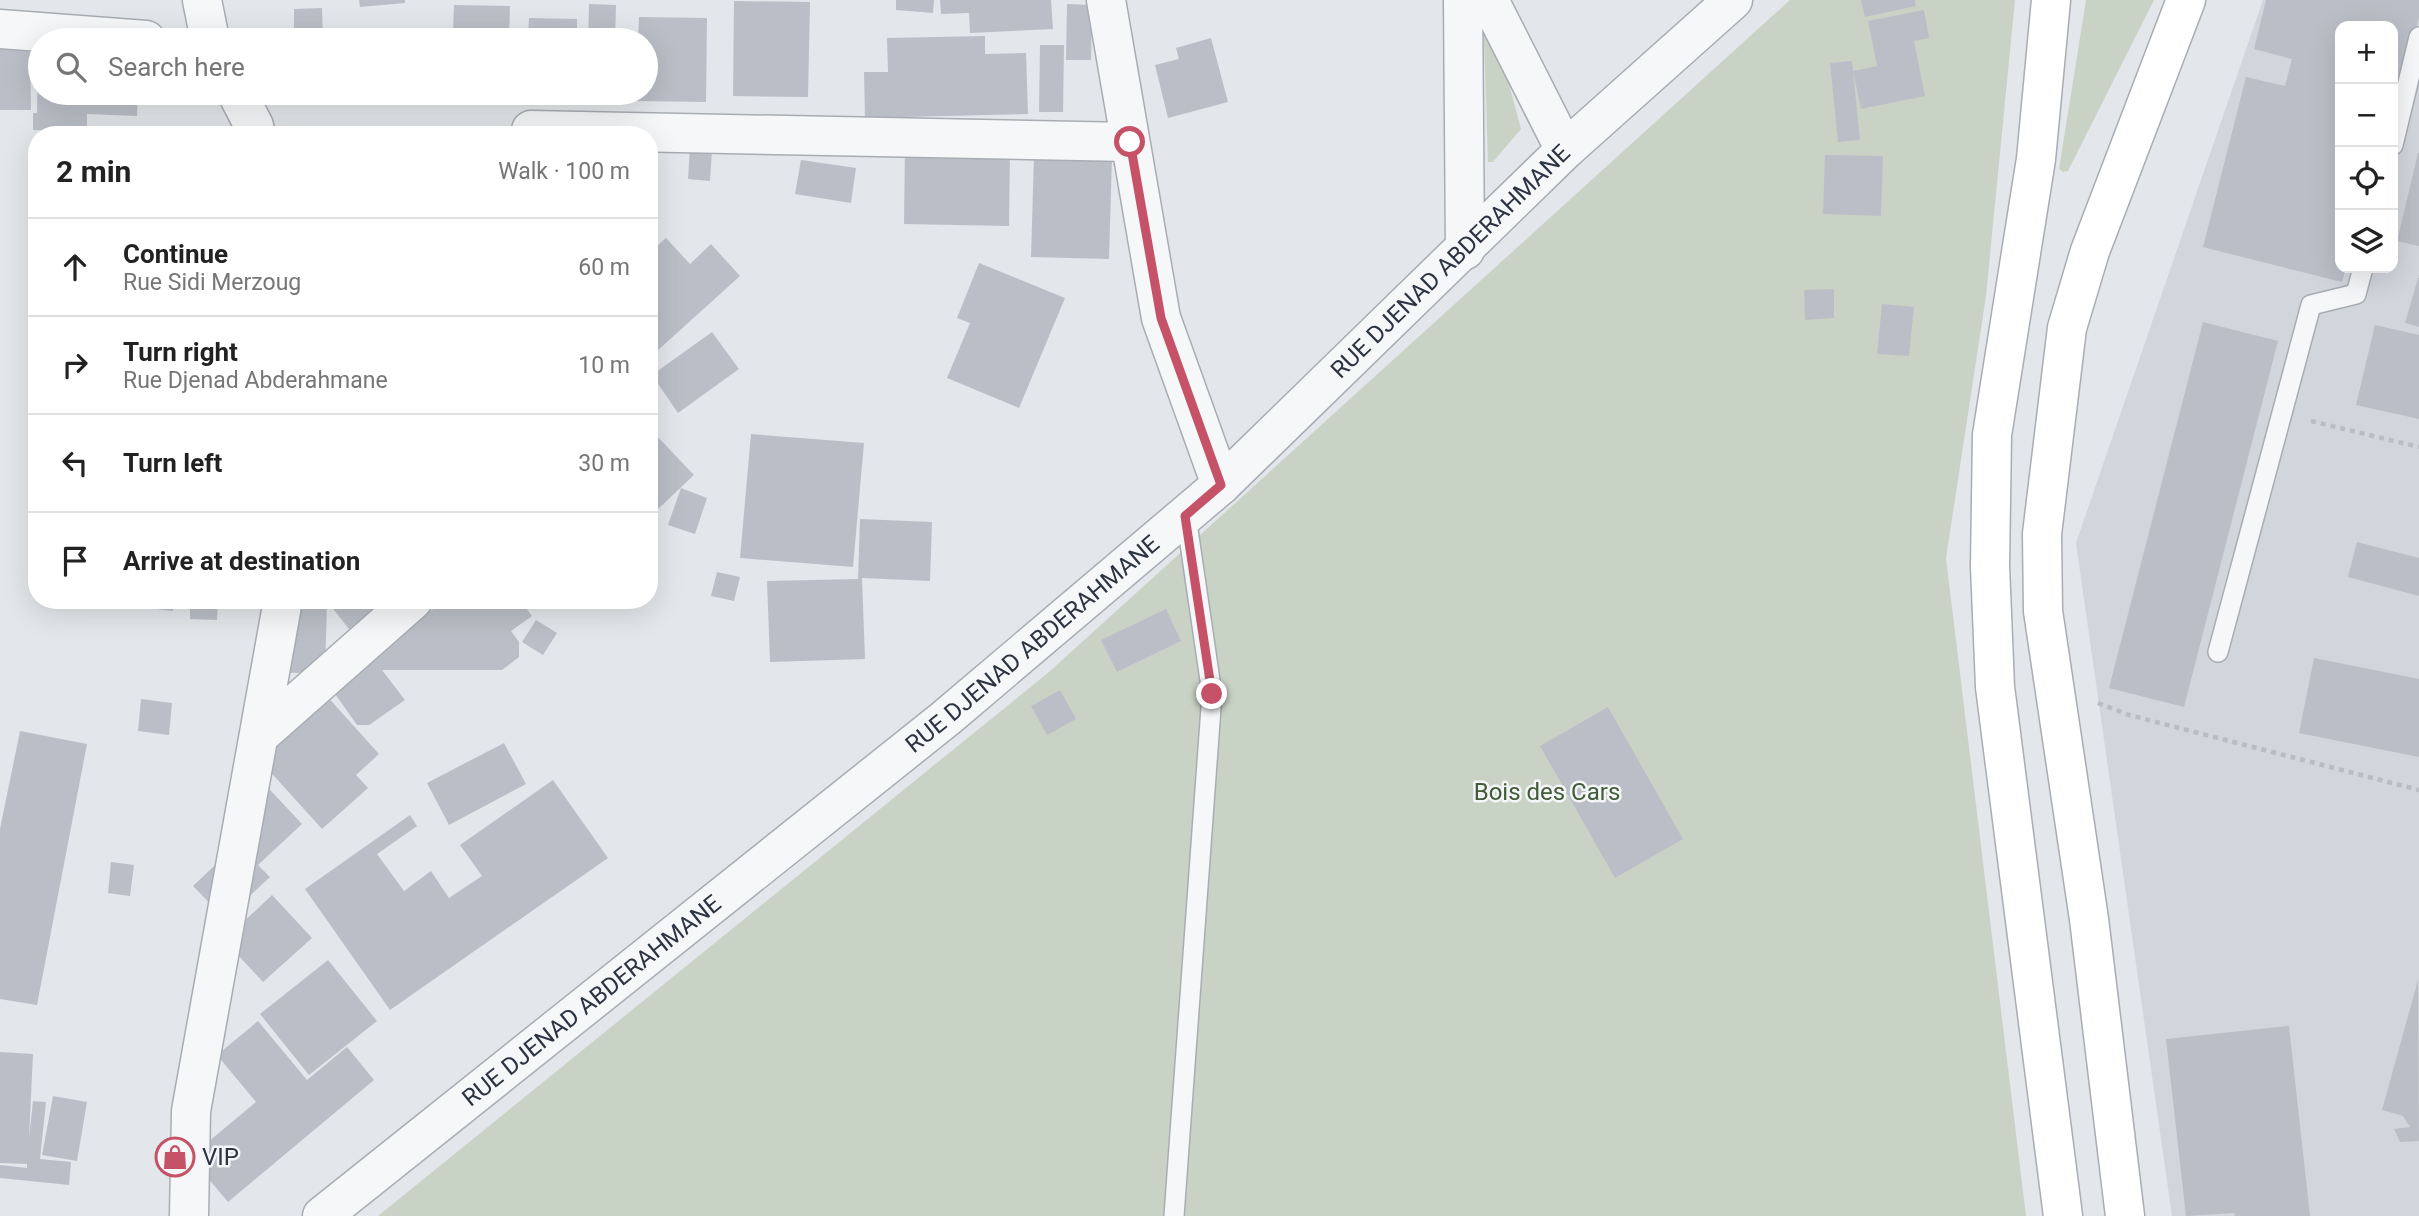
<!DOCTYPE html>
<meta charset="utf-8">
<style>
body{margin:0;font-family:Roboto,sans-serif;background:#f6f6f6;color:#222}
.controls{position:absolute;right:21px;top:21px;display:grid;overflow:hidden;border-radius:14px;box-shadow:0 7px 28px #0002}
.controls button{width:63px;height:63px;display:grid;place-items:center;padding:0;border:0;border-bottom:2px solid #e0e0e0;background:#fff;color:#222;font:35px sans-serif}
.stop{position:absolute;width:21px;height:21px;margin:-16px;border:5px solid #c55267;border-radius:50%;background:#fff}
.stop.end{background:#c55267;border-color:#fff;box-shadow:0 2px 7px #0008}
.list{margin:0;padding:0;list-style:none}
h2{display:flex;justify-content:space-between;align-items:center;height:91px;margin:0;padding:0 28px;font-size:30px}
h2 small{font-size:23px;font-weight:400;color:#767676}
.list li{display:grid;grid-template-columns:46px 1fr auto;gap:21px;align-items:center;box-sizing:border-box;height:98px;padding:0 28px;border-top:2px solid #e0e0e0}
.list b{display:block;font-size:26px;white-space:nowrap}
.list p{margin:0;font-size:23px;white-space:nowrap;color:#767676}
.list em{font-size:23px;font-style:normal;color:#767676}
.icon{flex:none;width:38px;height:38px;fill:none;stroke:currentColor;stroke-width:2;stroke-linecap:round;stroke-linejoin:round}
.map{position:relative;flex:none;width:2419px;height:1216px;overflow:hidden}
.search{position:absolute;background:#fff;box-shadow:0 7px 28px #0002;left:28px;top:28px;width:630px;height:77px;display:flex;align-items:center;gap:18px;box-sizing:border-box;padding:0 24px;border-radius:38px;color:#767676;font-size:26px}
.panel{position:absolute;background:#fff;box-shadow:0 7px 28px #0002;left:28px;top:126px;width:630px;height:483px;border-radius:28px}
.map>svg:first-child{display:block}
.built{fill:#d1d5dc;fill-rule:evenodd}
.green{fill:#c9d3c5}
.building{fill:#babfc7}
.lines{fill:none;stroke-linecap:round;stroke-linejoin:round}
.service-casing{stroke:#a8adb4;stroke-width:22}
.minor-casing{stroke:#a8adb4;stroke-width:41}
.tertiary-casing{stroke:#a8adb4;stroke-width:41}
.secondary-casing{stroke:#a8adb4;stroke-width:41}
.path{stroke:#b9bcc2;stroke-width:4.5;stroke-dasharray:5 5;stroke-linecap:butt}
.service{stroke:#f5f7f9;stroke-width:19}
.minor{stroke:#f5f7f9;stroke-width:38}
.tertiary{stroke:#f5f7f9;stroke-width:38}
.secondary{stroke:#fff;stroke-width:38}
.route{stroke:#c55267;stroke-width:9}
.labels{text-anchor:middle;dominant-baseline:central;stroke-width:5;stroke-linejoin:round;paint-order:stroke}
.street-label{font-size:24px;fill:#2c3441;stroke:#f3f5f7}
.park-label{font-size:24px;fill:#425c3a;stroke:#f3f5f7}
.poi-label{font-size:24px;fill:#2c3441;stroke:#f3f5f7;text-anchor:start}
</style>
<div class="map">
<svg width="2419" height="1216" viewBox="0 0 2419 1216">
<rect width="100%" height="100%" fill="#e3e6ea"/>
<path class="built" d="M2263,0H2419V1216H2172L2076,543ZM2340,26H2393V268H2340Z"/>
<path class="green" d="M1790,0H2015L1986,296L1946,558L2026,1216H378L1049,672Z
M2086,0H2154L2068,171L2063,172L2059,169Z
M1488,6L1521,129L1493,162H1488L1483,10Z"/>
<path class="building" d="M359,0H405V3L360,7Z
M896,0H934L933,13L896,10Z
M940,0H1051L1053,29L970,33L969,13L941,14Z
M1861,0H1915L1916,6L1865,17Z
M2266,0H2419V17L2396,110L2393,109V26H2340V268H2346L2342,282L2203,247L2246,77L2285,86L2292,59L2254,49Z
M734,1L810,2L808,97L733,96Z
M589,4L616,5L615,40H588Z
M1067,4L1092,5L1091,60H1066Z
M454,5L510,6L509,40H429V32H453Z
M322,8L323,40H240V32L294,31V9Z
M1924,10L1929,38L1914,41L1925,96L1861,109L1853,71L1877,66L1868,21Z
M639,17L707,18L706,102L637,101L638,93H646V40H638Z
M529,18L577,19V40H528Z
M985,36V54L1026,53L1028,114L865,118L864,72H888L887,38Z
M1211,38L1228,102L1168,118L1155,65L1179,59L1176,48Z
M1040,45H1064L1063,112H1039Z
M30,47L31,110H0V48Z
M1852,61L1860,140L1838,142L1830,63Z
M38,63H40V93H138L137,116L87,114V131L33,130V113H37Z
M241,93H324V97L241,98Z
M427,93H508V104L427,102Z
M527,93H615L614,103L527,102Z
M361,129V135H309V131Z
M690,147L712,149L710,181L688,179Z
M905,147L1010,149L1009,226L904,224Z
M2418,153H2419V246L2397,241Z
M1034,155L1112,157L1109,259L1031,257Z
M1825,155L1883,156L1881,216L1823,214Z
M801,160L856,168L851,203L795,194Z
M666,238L690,264L711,244L740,276L657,351L649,343V253Z
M979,263L1065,298L1019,408L947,378L970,323L957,318Z
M2418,278H2419V327L2405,323Z
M1834,289V318L1805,320L1804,290Z
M1882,304L1914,307L1909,356L1877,354Z
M2203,322L2278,341L2184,707L2109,688Z
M2375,325L2419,335V419L2356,405Z
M712,332L739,369L678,413L652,375Z
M653,432L694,475L657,510L649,502V436Z
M751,434L864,443L853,567L740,558Z
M681,488L707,498L695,534L668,525Z
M860,519L932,522L930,581L862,578L865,659L770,662L767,581L858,579Z
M2357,542L2419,558V596L2348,577Z
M717,572L740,577L734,601L711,596Z
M140,600H174L173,611L139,607Z
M190,600H218L217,620L190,619Z
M271,600H386L349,629L327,601L325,674L269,672Z
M446,600H520L532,616L511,631L519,642V657L502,670H382L405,700L369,725H357L328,684Z
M1166,609L1181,641L1117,672L1101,640Z
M536,620L557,633L543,655L522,642Z
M2314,658L2419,679V757L2299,733Z
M1060,690L1076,719L1047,735L1031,706Z
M325,694L379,754L356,775L368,788L322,829L256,756Z
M141,699L172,703L169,735L138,731Z
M1608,707L1683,839L1615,878L1540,746Z
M20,731L87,744L37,1005L0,999V829Z
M504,743L526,784L449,825L427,783Z
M257,776L302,824L258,865L270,877L225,919L193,886L253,829Z
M553,780L608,858L390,1010L305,889L410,815L417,826L377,854L404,891L431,871L449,898L482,876L460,845Z
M111,862L134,865L130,896L108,893Z
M272,895L312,938L263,982L224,940Z
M328,960L377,1021L309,1075L260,1014Z
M2418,980L2419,1141L2400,1142L2394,1129L2410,1127L2403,1116L2382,1110Z
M258,1021L307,1080L347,1047L374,1080L228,1202L190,1157L256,1102L217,1055Z
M2289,1026L2310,1216H2235L2234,1213L2186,1216L2166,1039Z
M0,1052L33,1054L29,1138L33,1101L46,1102L40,1159L71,1162L69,1185L0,1178V1165L27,1168V1164L0,1163Z
M53,1096L87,1102L77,1161L42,1155Z"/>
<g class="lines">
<defs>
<path id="service" d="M2393,145L2419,37
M2218,652L2311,305L2356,294L2363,268
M1174,1216L1212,694L1186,516"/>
<path id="minor" d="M202,0L210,40
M1106,0L1161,318L1221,485
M1463,0L1465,250
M1489,0L1565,150
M0,29L146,40
M237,93L254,126L256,135
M531,130L1130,142
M260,735L413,600
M189,1216L191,1111L283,600"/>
<g id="tertiary">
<path id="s1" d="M322,1216L946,718L1221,485L1565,150L1733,0"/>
</g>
<path id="secondary" d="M2051,0L2036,159L1992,435L1990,566L1995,687L2063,1216
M2125,1216L2089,919L2043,611L2042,534L2067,328L2090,251L2186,0"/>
</defs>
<use href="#service" class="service-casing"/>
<use href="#minor" class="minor-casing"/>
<use href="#tertiary" class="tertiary-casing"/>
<use href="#secondary" class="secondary-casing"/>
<path class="path" d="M2311,421L2419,447
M2098,703L2129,715L2419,790"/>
<use href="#service" class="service"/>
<use href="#minor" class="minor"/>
<use href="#tertiary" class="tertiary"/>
<use href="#secondary" class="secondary"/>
</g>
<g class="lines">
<path class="route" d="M1130,142L1161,318L1221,485L1185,516L1212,694"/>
</g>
<defs>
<symbol id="shop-ring" viewBox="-11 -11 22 22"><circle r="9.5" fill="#f3f5f7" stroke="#c55267" stroke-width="1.5"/><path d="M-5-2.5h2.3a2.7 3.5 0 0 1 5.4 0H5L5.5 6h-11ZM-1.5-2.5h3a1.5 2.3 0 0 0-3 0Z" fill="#c55267"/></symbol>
</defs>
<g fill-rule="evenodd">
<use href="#shop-ring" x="153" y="1135" width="44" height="44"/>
</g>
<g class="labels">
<g class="street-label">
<text stroke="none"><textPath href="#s1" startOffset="1479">RUE DJENAD ABDERAHMANE</textPath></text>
<text stroke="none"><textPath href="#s1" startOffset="912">RUE DJENAD ABDERAHMANE</textPath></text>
<text stroke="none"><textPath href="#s1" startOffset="345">RUE DJENAD ABDERAHMANE</textPath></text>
</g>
<g class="park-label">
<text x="1547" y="792">Bois des Cars</text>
</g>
<g class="poi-label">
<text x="202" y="1157">VIP</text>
</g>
</g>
</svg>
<div class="controls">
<button>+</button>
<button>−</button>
<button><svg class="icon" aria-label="locate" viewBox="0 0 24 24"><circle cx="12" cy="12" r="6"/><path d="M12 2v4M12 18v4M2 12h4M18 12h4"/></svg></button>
<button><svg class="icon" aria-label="layers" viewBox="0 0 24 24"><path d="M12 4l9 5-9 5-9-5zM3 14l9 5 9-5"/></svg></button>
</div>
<div class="stop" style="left:1130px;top:142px"></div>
<div class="stop end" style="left:1212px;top:694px"></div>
<div class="search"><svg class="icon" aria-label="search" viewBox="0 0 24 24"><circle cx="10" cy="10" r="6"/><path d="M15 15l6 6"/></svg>Search here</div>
<section class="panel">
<h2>2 min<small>Walk · 100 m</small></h2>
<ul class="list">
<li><svg class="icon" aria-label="ahead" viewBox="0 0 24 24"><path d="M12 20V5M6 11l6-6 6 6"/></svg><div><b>Continue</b><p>Rue Sidi Merzoug</p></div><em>60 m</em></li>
<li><svg class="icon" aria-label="right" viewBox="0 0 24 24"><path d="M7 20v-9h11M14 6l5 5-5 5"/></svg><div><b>Turn right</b><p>Rue Djenad Abderahmane</p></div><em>10 m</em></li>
<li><svg class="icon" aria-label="left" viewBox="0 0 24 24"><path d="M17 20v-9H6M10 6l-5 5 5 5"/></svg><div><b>Turn left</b></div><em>30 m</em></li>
<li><svg class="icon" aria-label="arrive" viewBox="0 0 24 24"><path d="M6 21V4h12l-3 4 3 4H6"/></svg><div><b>Arrive at destination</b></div></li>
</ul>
</section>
</div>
